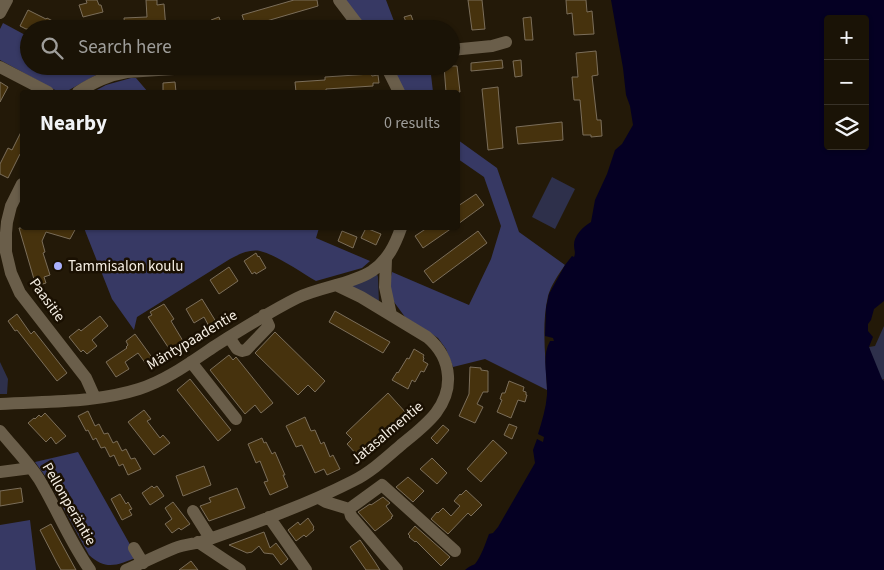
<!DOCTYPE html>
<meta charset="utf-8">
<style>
body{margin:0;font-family:"Source Sans 3",sans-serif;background:#272014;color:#f1f3f6}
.controls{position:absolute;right:15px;top:15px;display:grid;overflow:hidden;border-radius:5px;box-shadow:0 1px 4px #0004}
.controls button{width:45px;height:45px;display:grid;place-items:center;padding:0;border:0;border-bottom:1px solid #383228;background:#1a1306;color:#f1f3f6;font:25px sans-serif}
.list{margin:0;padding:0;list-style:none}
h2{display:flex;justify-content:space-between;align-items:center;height:65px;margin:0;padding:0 20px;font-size:21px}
h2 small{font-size:16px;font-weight:400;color:#9f9e9b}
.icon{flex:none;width:28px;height:28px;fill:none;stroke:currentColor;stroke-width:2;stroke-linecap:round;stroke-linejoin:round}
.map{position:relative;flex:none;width:884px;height:570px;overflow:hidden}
.search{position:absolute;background:#1a1306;box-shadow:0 1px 4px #0004;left:20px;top:20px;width:440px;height:55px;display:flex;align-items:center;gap:12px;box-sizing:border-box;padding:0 18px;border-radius:28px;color:#9f9e9b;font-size:19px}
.panel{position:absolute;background:#1a1306;box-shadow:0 1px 4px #0004;left:20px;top:90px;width:440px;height:140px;border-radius:5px}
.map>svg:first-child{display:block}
.green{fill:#2e304b}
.forest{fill:#373964}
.water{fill:#050023;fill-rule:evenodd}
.building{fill:#46320d;stroke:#7b6e5a}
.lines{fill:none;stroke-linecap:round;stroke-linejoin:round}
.minor{stroke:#6a5e4a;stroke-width:12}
.poi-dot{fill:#aab0fc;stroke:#1a1002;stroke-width:2}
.labels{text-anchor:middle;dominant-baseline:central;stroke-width:5;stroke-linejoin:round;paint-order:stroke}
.poi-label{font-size:15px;fill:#f6efe4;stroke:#1a1002;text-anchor:start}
.street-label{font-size:15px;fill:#f6efe4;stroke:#1a1002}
</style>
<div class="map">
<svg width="884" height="570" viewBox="0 0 884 570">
<rect width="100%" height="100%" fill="#231908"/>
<path class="green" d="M552,177L575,189L555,229L532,217Z
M377,274L378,277L379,303L351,286Z
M884,326V379H883L884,381V407L869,347L875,346Z
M0,362L8,379L7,394H0Z"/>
<path class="forest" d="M345,0H386L397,29H368Z
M3,23L29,37V66H83L98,74L69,90L57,91L0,60V29Z
M393,66H430L433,92H403L393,70Z
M131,78H136L148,92H93L106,85Z
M458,140L497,168L519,232L565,265C559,274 551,285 548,296C541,326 546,359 547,390L485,359L453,367L446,349L438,338L405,317L394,302L389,286L392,272L469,305L491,259L501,226L484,177L458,159Z
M84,228H319L316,238L370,261L362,268L316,281C300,272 277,255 260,251C250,249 239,254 230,259L137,317L134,330L112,299Z
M78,452L137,557C117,566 105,570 89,555L48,480L35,462Z
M30,520L36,570H0V525Z"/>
<path class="water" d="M611,0H884V301L874,309L871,320L868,324V331L873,337L869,347L882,379L884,381V570H465C468,567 473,565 475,564C481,557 486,542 489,534L493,533L498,527L535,463L533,450L537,439L543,442L544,437L538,434C542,421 546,408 547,395C548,378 541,357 550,341H554L553,338L545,336L546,308L549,294L565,265L572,256L574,257C576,252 574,250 574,245C574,235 583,227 591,222L595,200L607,174L615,150L622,144L633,125L630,106L626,95L623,68ZM828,19H865V146H828Z"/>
<path class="building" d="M86,0H97L99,5H101L103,12L83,17L79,5L87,3Z
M146,0H157V5L164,4L166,29H125L124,18L147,17Z
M294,0H317L318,6L246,27L242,15Z
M468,0H482L485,29L472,30Z
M566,0H586L587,12L592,11L594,34L574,35L572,13L567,14Z
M28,10L46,19L47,18L68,29H26L20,26Z
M411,15L416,29H409L404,17Z
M219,17L223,29H214L211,20Z
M531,17L533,40H525L523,18Z
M596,51L598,75L592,76L597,120H601L602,136L591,137V135H583L580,100H574L572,77H578L576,53Z
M502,60L503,68L471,71V63Z
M521,60L522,76L515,77L513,61Z
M444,66H457L460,92H446Z
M371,74L372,76L378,75L379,83H373V86L326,89V92H296L295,82L325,80V77Z
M0,82L8,87L0,102Z
M175,82L176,92H163V83Z
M498,87L503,148L488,150L482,89Z
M562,122L563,140L518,144L516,127Z
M22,130V156L20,154L8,178L0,174V164L8,148L12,150Z
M476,194L484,205L458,224V206Z
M19,228H76L70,239L46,232L42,241L45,252L43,253L50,275L44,277L46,283L36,286Z
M366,228L381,234L376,245L361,238Z
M427,228H452L423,248L415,236Z
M342,231L357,237L353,248L338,241Z
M478,231L487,243L433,283L424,271Z
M256,253L258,257L259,256L266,268L256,274L255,272L252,274L244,261Z
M229,267L238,281L219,294L210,280Z
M202,299L218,325L211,330L204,317L194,323L186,309Z
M164,304L174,319L171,321L183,341L170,350L148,317L152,315L150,312Z
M335,311L390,342L383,353L329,322Z
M17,314L31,334L34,331L67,373L57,381L17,330L15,331L8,321Z
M100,316L108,326L92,340L97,346L87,354L83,350L81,352L69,337L79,329L81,331Z
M275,332L325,381L315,392L308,385L298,395L255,353Z
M135,334L156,363L149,368L138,353L125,362L129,369L116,377L106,362L127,348L126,347L128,345L126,341Z
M414,349L424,355L423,357L424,358L423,361L428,364L424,372L421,371L415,382L412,380L408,389L392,380L397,372L398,373L407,358L409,359Z
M229,355L233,360L236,357L273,403L261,413L255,405L245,414L210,370Z
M470,367L481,368V370L488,371V392H483L477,404L483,407L475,423L459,416L469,394Z
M190,379L231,430L218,441L177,390Z
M509,381L524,387L523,391L526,392V395H527L525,402L518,400L511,418L497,412L502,400L500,399L502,393H505Z
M388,393L407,414L366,452L364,450L358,456L347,444L352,439L346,433Z
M144,410L151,419L147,421L160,438L163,435L170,443L154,455L128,422Z
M88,411L95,426L99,424L104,434L108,433L113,443L117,441L122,451L126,449L131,459L135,458L141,469L128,475L123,464L119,466L114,455L110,457L105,447L101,448L96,438L93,440L88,430L86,431L78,416Z
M45,413L66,436L56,444L51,437L46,442L28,423L34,418L35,419L39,415L41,417Z
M305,417L311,431L315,430L321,444L324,442L330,457L333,455L340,469L327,475L324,469L315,473L302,445L296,447L286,426Z
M509,424L517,427L512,439L504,435Z
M443,425L449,430L437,444L431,438Z
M262,438L264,443L266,442L272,454L275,452L285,475H283L288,487L270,495L264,482L268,481L260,461L256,463L248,444Z
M493,440L507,453L481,482L467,469Z
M432,458L447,473L437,484L420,469Z
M204,466L211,485L183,496L176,476Z
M408,477L424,491L413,502L396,487Z
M152,486L154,488L157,486L164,496L150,505L142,493Z
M21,488L23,502L0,506V491Z
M237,488L245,508L209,521L200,506L211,502L209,498Z
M466,490L482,505L471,516L468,513L448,534L431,519L437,512L438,513L443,508L451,516L460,506L454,501L460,494L461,495Z
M120,494L126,504L128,502L132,509L129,510L132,515L122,520L111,499Z
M383,497L390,503L386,506L393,516L391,517L392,518L375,531L358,512L370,504L371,505Z
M173,502L190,524L181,530L179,528L172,533L165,524L172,519L165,508Z
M308,518L314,527L313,528L314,530L306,537L304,535L296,541L288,530L298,522L300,525Z
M51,524L58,537L76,570H61L57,563L40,530Z
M415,526L450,557L441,566L416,541L415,542L409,537L410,536L408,534Z
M264,532L270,548L276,543L288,559L281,565L273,554L264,553L259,546L252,552L247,553L229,545Z
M360,540L375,562L380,570H366L350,547Z
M191,561L198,570H179Z"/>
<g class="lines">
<path class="minor" d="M339,0L361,29
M0,13L7,0
M451,50L492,46L506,42
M386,66L399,92
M0,67L48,92
M78,92C94,82 108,75 127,72L221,66
M22,184L11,206L7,222L6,233V252L11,273L20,293L86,378L95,398
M386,259L385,287L391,315
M229,337L237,349L242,351L246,350L269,326L264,315
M191,362L236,419
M0,404C46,401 95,403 139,389C167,380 191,362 215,346C242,329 269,312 297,298C320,287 352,284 372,271C388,260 395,245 401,228
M0,431C13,447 28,462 39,479C57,509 70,542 90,570
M0,472L31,468
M319,498L326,502L349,509L382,485L455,551
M349,509L351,516L397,570
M193,511L210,538
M269,517L306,570
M198,542L240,570
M134,548L143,563
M126,570C142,563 158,555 175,548C183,545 192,544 201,542C252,524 304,506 353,481C371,472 386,458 401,445C424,426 450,408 448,376C447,360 439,347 427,337L361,297L336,285"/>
</g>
<circle class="poi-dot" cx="58" cy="266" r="5"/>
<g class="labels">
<g class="poi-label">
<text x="68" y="266">Tammisalon koulu</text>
</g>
<g class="street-label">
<text transform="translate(47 300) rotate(54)">Paasitie</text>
<text transform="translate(192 340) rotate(-31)">Mäntypaadentie</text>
<text transform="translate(387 433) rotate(-40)">Jatasalmentie</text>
<text transform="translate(69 504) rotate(60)">Pellonperäntie</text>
</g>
</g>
</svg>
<div class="controls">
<button>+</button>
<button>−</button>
<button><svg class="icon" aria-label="layers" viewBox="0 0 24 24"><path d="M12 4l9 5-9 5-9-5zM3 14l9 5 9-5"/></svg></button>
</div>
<div class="search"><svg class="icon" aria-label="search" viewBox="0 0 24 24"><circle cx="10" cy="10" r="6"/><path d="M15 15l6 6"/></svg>Search here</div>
<section class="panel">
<h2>Nearby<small>0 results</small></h2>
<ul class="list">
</ul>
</section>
</div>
